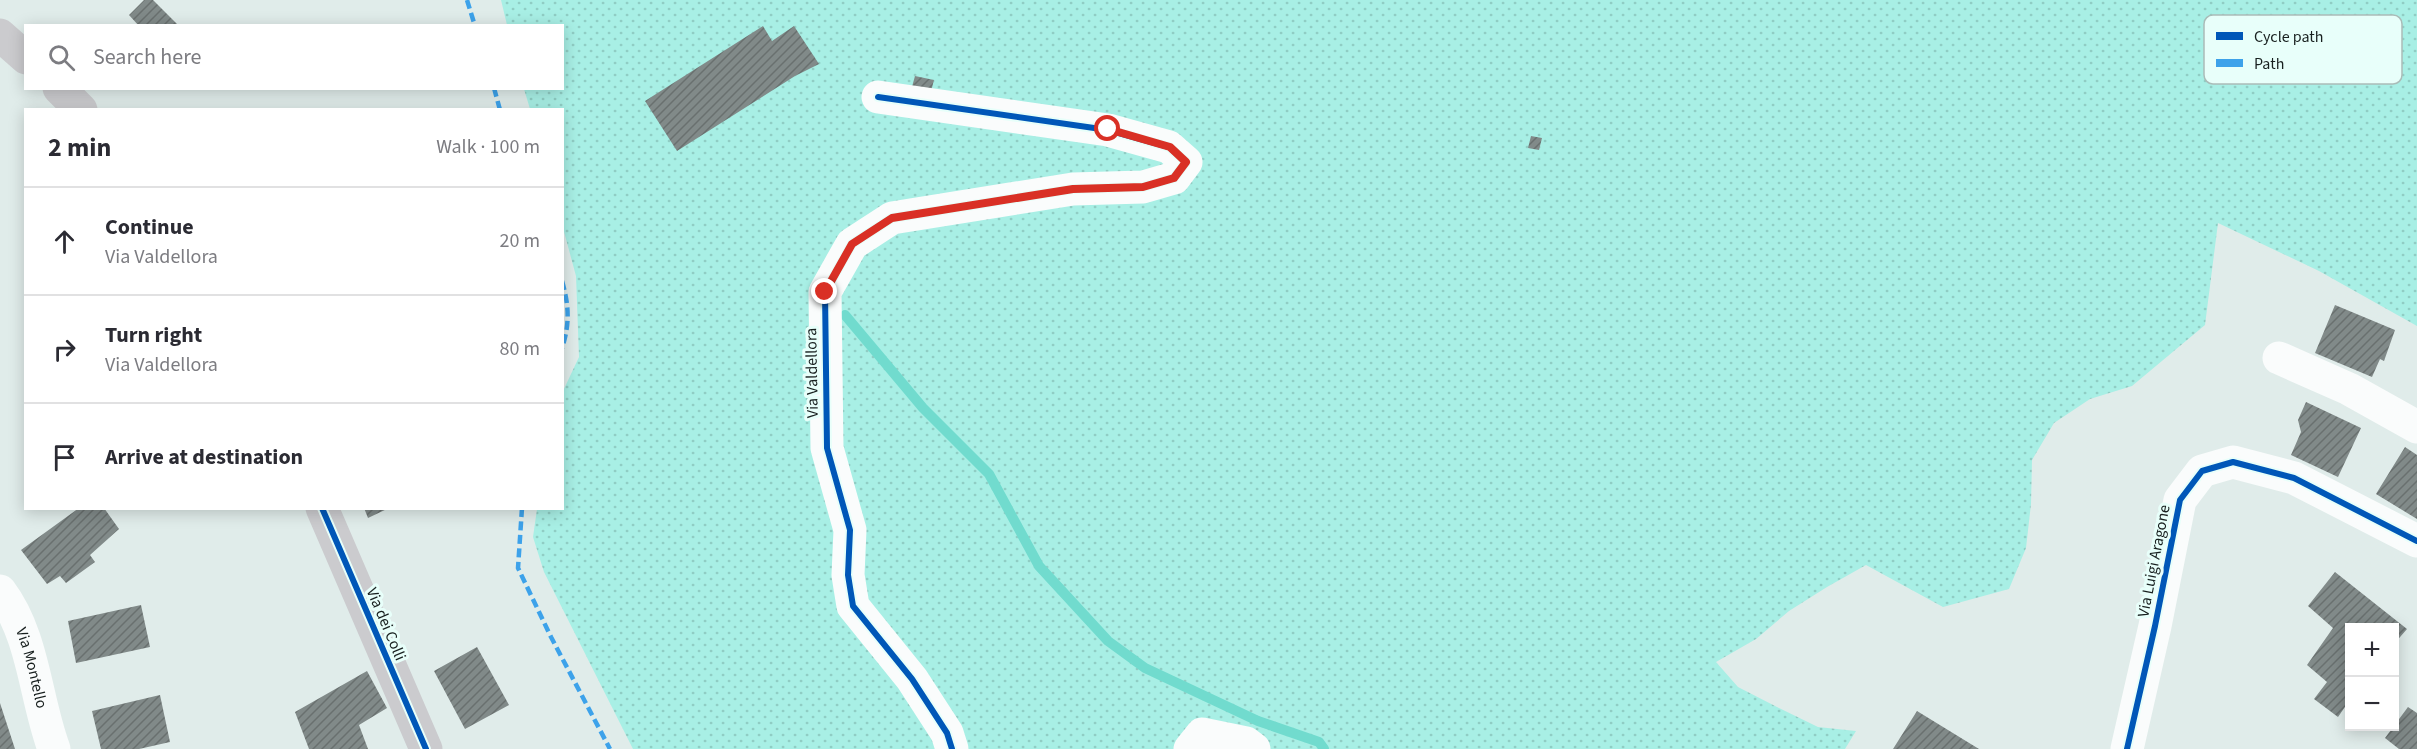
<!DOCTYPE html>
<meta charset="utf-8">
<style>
body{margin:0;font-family:"Source Sans 3",sans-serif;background:#f7f7f7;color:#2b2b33}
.controls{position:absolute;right:18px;bottom:18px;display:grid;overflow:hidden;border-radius:0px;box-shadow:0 3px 15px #0003}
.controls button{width:54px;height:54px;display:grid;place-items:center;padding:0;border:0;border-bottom:2px solid #e1e1e2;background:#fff;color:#2b2b33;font:30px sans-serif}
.stop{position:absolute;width:18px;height:18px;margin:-14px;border:4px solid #d93025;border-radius:50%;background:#fff}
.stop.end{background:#d93025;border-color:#fff;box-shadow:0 2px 6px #0008}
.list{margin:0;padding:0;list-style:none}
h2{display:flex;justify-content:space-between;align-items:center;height:78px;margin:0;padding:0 24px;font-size:26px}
h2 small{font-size:20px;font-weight:400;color:#7c7c81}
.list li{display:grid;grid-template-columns:39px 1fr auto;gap:18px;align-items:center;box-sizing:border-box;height:108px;padding:0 24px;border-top:2px solid #e1e1e2}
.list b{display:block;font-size:22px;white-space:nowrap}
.list p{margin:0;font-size:20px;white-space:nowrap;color:#7c7c81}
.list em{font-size:20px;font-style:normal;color:#7c7c81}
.icon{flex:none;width:33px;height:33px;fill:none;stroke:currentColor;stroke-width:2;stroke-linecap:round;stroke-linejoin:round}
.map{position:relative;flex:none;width:2417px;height:749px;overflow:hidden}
.search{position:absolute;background:#fff;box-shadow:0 3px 15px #0003;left:24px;top:24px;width:540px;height:66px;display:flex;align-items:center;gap:15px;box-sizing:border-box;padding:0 21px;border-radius:0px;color:#7c7c81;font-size:22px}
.panel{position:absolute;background:#fff;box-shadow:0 3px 15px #0003;left:24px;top:108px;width:540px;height:402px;border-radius:0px}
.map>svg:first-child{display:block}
.grass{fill:url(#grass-dots)}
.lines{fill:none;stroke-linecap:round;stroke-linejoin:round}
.stream{stroke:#71dbce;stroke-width:10}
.building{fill:url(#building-hatch)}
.street{stroke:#fafcfc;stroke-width:33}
.secondary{stroke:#cbcbce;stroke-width:33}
.quiet{stroke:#3da2ea;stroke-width:4.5;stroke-dasharray:9 4.5;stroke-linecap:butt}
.cycleway-casing{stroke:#e8fffa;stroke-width:10}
.cycleway{stroke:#0057b8;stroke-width:6}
.route{stroke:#d93025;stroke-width:8}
.labels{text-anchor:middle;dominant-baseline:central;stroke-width:6;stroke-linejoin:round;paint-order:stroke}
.street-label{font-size:16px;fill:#18201f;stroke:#e8fffa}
.key{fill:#e8fffa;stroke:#aabcb8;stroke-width:1.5}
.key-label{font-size:16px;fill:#18201f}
</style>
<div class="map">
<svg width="2417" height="749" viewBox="0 0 2417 749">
<defs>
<pattern id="grass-dots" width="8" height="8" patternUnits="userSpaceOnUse" patternTransform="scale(1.5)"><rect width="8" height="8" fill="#a8efe5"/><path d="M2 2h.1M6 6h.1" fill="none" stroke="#90cdc4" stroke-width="1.8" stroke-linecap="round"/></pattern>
<pattern id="building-hatch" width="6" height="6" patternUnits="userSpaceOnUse" patternTransform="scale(1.5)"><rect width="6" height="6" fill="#818a89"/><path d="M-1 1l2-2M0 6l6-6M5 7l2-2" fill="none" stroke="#69706f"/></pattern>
</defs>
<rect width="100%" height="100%" fill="#e0ecea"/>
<path class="grass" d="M501,0H2417V326L2319,271L2218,223L2205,325L2132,386L2090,399L2054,423L2032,460L2031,504L2026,548L2009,589L1943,607L1866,565L1827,587L1789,611L1756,639L1716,662L1738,687L1777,707L1818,727L1856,731L1845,749H633L544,572L533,537L537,509L562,508L563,391L579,357L576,276L563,228L562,110L530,109L524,89L562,88V26L507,25Z"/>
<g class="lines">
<path class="stream" d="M845,315L923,408L989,474L1039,566L1108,641L1145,668L1258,721L1319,742L1324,749"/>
</g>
<path class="building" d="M144,0H153L179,26H139L129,15Z
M763,26L772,41L794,26L819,64L795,76L677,151L645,101Z
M915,76L934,80L929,99L910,94Z
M1531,136L1542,138L1539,150L1528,148Z
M2335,305L2395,330L2384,361L2380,359L2372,377L2315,353Z
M2306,402L2361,428L2338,477L2291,455L2301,432L2298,420Z
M2405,447L2417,455V519L2376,494Z
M79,508H104L119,529L90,555L95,562L66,583L60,576L47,584L21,550Z
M364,508H389L368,518Z
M2335,572L2407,629L2394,644V628H2350V706L2347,704L2338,717L2314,699L2327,682L2307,665L2333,628L2308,606Z
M141,605L150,647L76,663L68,621Z
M477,647L509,705L465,729L434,671Z
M367,671L387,708L359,725L368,749H309L295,712Z
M160,695L170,742L139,749H101L92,711Z
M0,703L15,749H0Z
M2408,707L2417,713V749H2399L2385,738Z
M1917,711L1979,749H1893Z"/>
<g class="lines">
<g class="street">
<path d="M878,97L1108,130L1169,147L1186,162L1174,178L1143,187L1073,189L892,218L852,244L825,292L827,448L850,530L848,575L853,606L912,679L947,733L952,749"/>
<path d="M2279,358L2349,389L2417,427"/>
<path id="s1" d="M0,591C34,636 35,698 54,749"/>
<path d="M1190,749L1202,734L1246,743L1254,749"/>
<path d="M2127,749L2155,626L2180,500L2202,471L2233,462L2294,478L2417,541"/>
</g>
<path class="secondary" d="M0,35L26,58
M59,88L81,110
M322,508L426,749"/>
<path class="quiet" d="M467,0L475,26
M494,88L500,110
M562,281C569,305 570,324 562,348
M522,508L518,568L551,637L610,749"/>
<defs>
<path id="cycleway" d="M878,97L1108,130L1169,147L1186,162L1174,178L1143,187L1073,189L892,218L852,244L825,292L827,448L850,530L848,575L853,606L912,679L947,733L952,749
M322,508L426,749
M2127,749L2155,626L2180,500L2202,471L2233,462L2294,478L2417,541"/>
</defs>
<use href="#cycleway" class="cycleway-casing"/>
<use href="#cycleway" class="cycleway"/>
</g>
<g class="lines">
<path class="route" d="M825,292L852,244L892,218L1073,189L1143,187L1174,178L1186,162L1170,147L1108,129"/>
</g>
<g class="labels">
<g class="street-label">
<text transform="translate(812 373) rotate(-91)">Via Valdellora</text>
<text transform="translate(2154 561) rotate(-79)">Via Luigi Aragone</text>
<text transform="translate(386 624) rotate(67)">Via dei Colli</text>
<text stroke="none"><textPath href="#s1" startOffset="84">Via Montello</textPath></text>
</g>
</g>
<rect x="2204" y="15" width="198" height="69" rx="9" class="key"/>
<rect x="2216" y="32" width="27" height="8" fill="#0057b8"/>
<rect x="2216" y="59" width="27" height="8" fill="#3da2ea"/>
<g class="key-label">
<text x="2254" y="42">Cycle path</text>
<text x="2254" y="69">Path</text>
</g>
</svg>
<div class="controls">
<button>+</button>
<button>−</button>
</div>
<div class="stop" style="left:1108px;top:129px"></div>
<div class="stop end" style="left:825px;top:292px"></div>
<div class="search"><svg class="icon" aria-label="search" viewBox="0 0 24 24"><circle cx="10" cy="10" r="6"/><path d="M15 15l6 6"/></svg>Search here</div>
<section class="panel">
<h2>2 min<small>Walk · 100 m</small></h2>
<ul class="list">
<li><svg class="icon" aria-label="ahead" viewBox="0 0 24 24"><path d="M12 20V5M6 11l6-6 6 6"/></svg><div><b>Continue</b><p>Via Valdellora</p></div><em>20 m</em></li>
<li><svg class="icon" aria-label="right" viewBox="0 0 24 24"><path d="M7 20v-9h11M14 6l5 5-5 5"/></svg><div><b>Turn right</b><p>Via Valdellora</p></div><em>80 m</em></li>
<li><svg class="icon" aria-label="arrive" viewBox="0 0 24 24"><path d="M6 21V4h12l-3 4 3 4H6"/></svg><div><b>Arrive at destination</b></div></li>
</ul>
</section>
</div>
